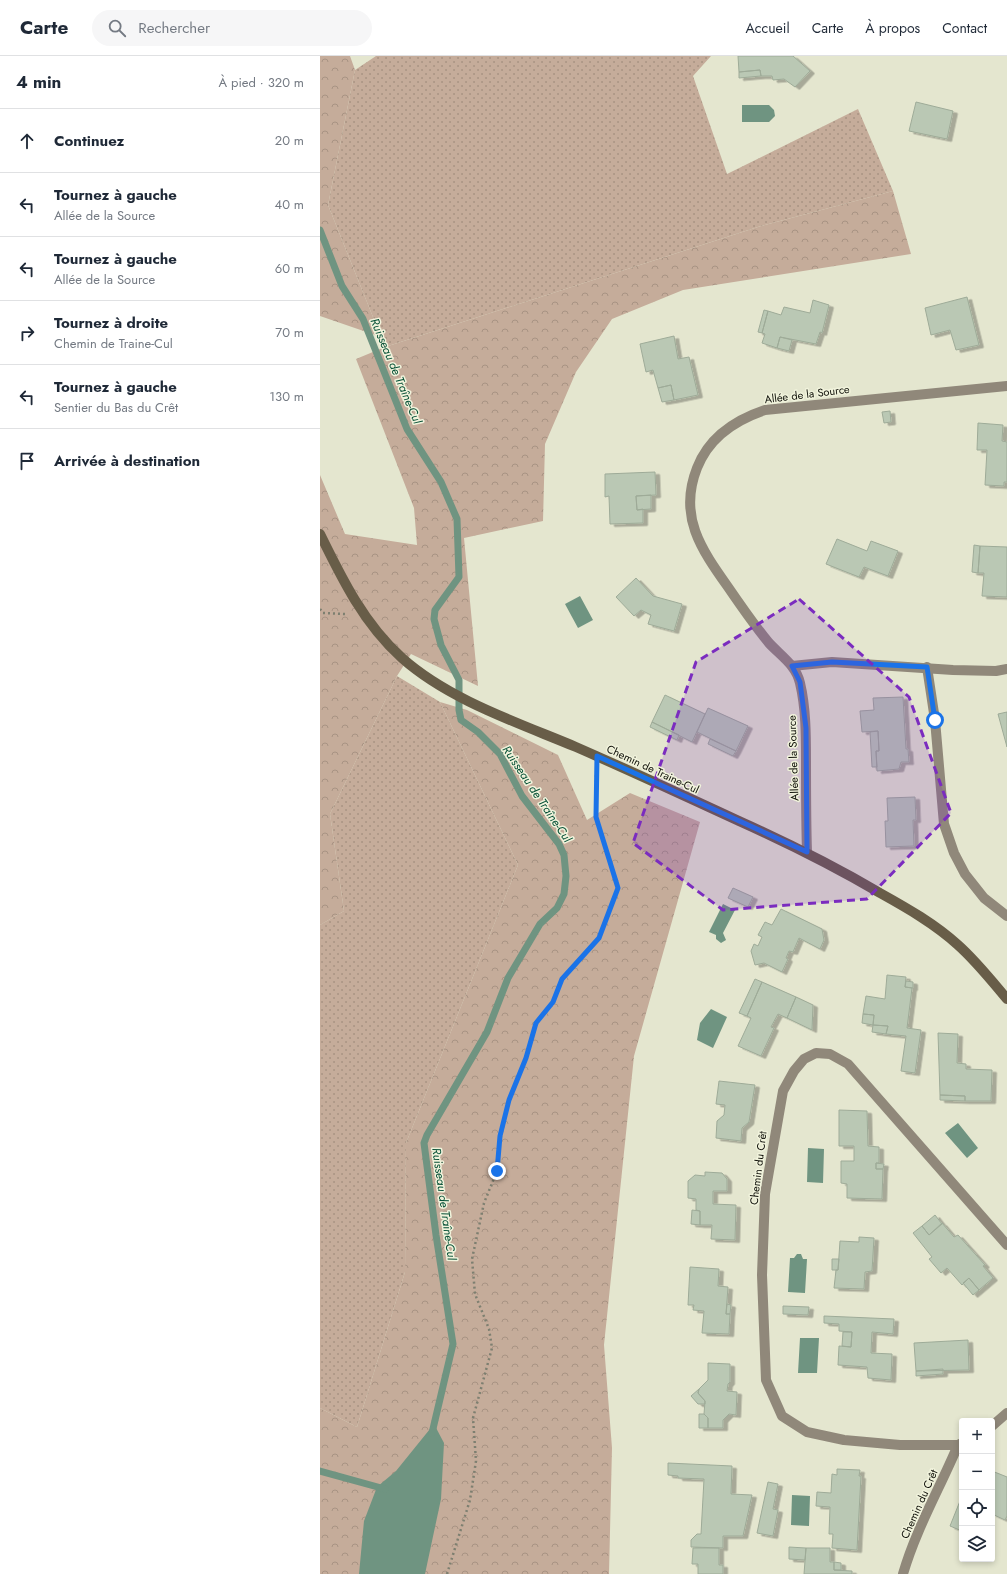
<!DOCTYPE html>
<html lang="fr">
<meta charset="utf-8">
<style>
body{margin:0;font-family:Jost,sans-serif;background:#f6f6f7;color:#1f2937}
.controls{position:absolute;right:12px;bottom:12px;display:grid;overflow:hidden;border-radius:4px;box-shadow:0 2px 6px #0003}
.controls button{width:36px;height:36px;display:grid;place-items:center;padding:0;border:0;border-bottom:1px solid #e0e1e3;background:#fff;color:#1f2937;font:20px sans-serif}
.stop{position:absolute;width:12px;height:12px;margin:-9px;border:3px solid #1a73e8;border-radius:50%;background:#fff}
.stop.end{background:#1a73e8;border-color:#fff;box-shadow:0 1px 4px #0008}
.list{margin:0;padding:0;list-style:none}
h2{display:flex;justify-content:space-between;align-items:center;height:52px;margin:0;padding:0 16px;font-size:17px}
h2 small{font-size:13px;font-weight:400;color:#747a83}
.list li{display:grid;grid-template-columns:26px 1fr auto;gap:12px;align-items:center;box-sizing:border-box;height:64px;padding:0 16px;border-top:1px solid #e0e1e3}
.list b{display:block;font-size:15px;white-space:nowrap}
.list p{margin:0;font-size:13px;white-space:nowrap;color:#747a83}
.list em{font-size:13px;font-style:normal;color:#747a83}
.icon{flex:none;width:22px;height:22px;fill:none;stroke:currentColor;stroke-width:2;stroke-linecap:round;stroke-linejoin:round}
.map{position:relative;flex:none;width:687px;height:1518px;overflow:hidden}
header{display:flex;align-items:center;gap:24px;box-sizing:border-box;height:56px;padding:0 20px;background:#fff;border-bottom:1px solid #e0e1e3}
header strong{font-size:19px}
nav{display:flex;gap:22px;margin-inline-start:auto;font-size:14px}
.search{width:280px;height:36px;background:#f6f6f7;display:flex;align-items:center;gap:10px;box-sizing:border-box;padding:0 14px;border-radius:22px;color:#747a83;font-size:15px}
main{display:flex}
aside{flex:1;background:#fff}
.map>svg:first-child{display:block}
.grass{fill:url(#grass-dots)}
.forest{fill:url(#forest-crowns)}
.water{fill:#6f9481}
.lines{fill:none;stroke-linecap:round;stroke-linejoin:round}
.stream{stroke:#6f9481;stroke-width:7}
.building{fill:#bac8b4;stroke:#9eab98;filter:url(#shadow)}
.path{stroke:#7d7f70;stroke-width:2.5;stroke-dasharray:2 3;stroke-linecap:butt}
.lane{stroke:#90887a;stroke-width:10}
.street{stroke:#90887a;stroke-width:10}
.secondary{stroke:#685d48;stroke-width:10}
.route{stroke:#1a73e8;stroke-width:5}
.marked{fill:#7b2cbf;fill-opacity:0.2;stroke:#7b2cbf;stroke-width:3;stroke-dasharray:8 5;stroke-linejoin:round}
.labels{text-anchor:middle;dominant-baseline:central;stroke-width:3;stroke-linejoin:round;paint-order:stroke}
.street-label{font-size:11px;fill:#0c0d06;stroke:#f1f3dc}
.water-label{font-size:12px;font-style:italic;fill:#054f35;stroke:#f1f3dc}
</style>
<header>
<strong>Carte</strong>
<div class="search"><svg class="icon" aria-label="search" viewBox="0 0 24 24"><circle cx="10" cy="10" r="6"/><path d="M15 15l6 6"/></svg>Rechercher</div>
<nav><a>Accueil</a><a>Carte</a><a>À propos</a><a>Contact</a></nav>
</header>
<main>
<aside>
<h2>4 min<small>À pied · 320 m</small></h2>
<ul class="list">
<li><svg class="icon" aria-label="ahead" viewBox="0 0 24 24"><path d="M12 20V5M6 11l6-6 6 6"/></svg><div><b>Continuez</b></div><em>20 m</em></li>
<li><svg class="icon" aria-label="left" viewBox="0 0 24 24"><path d="M17 20v-9H6M10 6l-5 5 5 5"/></svg><div><b>Tournez à gauche</b><p>Allée de la Source</p></div><em>40 m</em></li>
<li><svg class="icon" aria-label="left" viewBox="0 0 24 24"><path d="M17 20v-9H6M10 6l-5 5 5 5"/></svg><div><b>Tournez à gauche</b><p>Allée de la Source</p></div><em>60 m</em></li>
<li><svg class="icon" aria-label="right" viewBox="0 0 24 24"><path d="M7 20v-9h11M14 6l5 5-5 5"/></svg><div><b>Tournez à droite</b><p>Chemin de Traine-Cul</p></div><em>70 m</em></li>
<li><svg class="icon" aria-label="left" viewBox="0 0 24 24"><path d="M17 20v-9H6M10 6l-5 5 5 5"/></svg><div><b>Tournez à gauche</b><p>Sentier du Bas du Crêt</p></div><em>130 m</em></li>
<li><svg class="icon" aria-label="arrive" viewBox="0 0 24 24"><path d="M6 21V4h12l-3 4 3 4H6"/></svg><div><b>Arrivée à destination</b></div></li>
</ul>
</aside>
<div class="map">
<svg width="687" height="1518" viewBox="0 0 687 1518">
<defs>
<pattern id="grass-dots" width="8" height="8" patternUnits="userSpaceOnUse"><rect width="8" height="8" fill="#c5ac9a"/><path d="M2 2h.1M6 6h.1" fill="none" stroke="#a89383" stroke-width="1.8" stroke-linecap="round"/></pattern>
<pattern id="forest-crowns" width="20" height="18" patternUnits="userSpaceOnUse"><rect width="20" height="18" fill="#c5ac9a"/><path d="M2 6a3 3 0 1 1 6 0M12 15a3 3 0 1 1 6 0" fill="none" stroke="#a89383"/></pattern>
<filter id="shadow"><feDropShadow dx="4.5" dy="2.5" stdDeviation="0" flood-color="#0004"/></filter>
</defs>
<rect width="100%" height="100%" fill="#e4e6cf"/>
<path class="grass" d="M56,0H391L373,20L407,118L538,53L573,135L441,170L65,291L8,149L35,14Z
M77,620L120,646L198,809L86,1087L85,1216L37,1371L0,1352V869L24,855L10,758Z"/>
<path class="forest" d="M0,0H30L35,14L8,149L61,281L0,260Z
M573,135L591,198L363,234L292,263L256,316L225,388L223,465L144,482L158,630L91,598L77,620L10,758L24,855L0,869V419L25,478L97,489L94,452L36,303L65,291L441,170Z
M120,646L147,654L238,699L267,764L310,737L380,766L314,1000L284,1289L292,1392L289,1518H0V1352L37,1371L85,1216L86,1087L198,809Z"/>
<path class="water" d="M422,49H449L454,54L455,60L449,66H422Z
M260,540L273,564L258,572L245,548Z
M403,848L415,854L403,877L406,884L401,887L396,883V879L389,876Z
M391,953L407,961L393,992L377,984L380,967Z
M638,1067L658,1092L647,1102L625,1077Z
M488,1092L504,1093L503,1127L487,1126Z
M477,1198H481L483,1203H487L485,1237L468,1236L470,1202H474Z
M480,1282H499L497,1317H478Z
M114,1368L124,1387L121,1443L105,1518H39L44,1465L57,1431L76,1415Z
M472,1439L490,1440L489,1470L471,1469Z"/>
<g class="lines">
<path class="stream" d="M0,174L22,230L43,263L87,373L121,426L137,463L139,521L115,554L114,563L121,589L139,624V654L141,664L158,676L180,698L202,740L239,788L244,799L246,820L244,838L237,852L220,868L188,922L167,976L107,1079L104,1087L116,1179L133,1288L112,1377
M0,1415L65,1433"/>
</g>
<path class="building" d="M418,0H473L490,15L475,31L464,23L453,24L452,20H441L440,14L419,16Z
M440,14L441,20L419,22V16Z
M596,46L633,55L627,83L589,75Z
M647,241L659,289L636,294L630,274L611,279L605,252Z
M493,244L509,249L502,277L500,276L496,288L460,281L457,292L442,287L445,278L442,277L448,255L461,259L464,251L490,257Z
M444,254L448,255L442,277L438,276Z
M354,280L358,303L369,301L378,339L354,344L351,329L338,332L333,314L326,316L320,288Z
M460,281L472,284L469,295L457,292Z
M351,329L354,344L342,346L338,332Z
M570,355L571,366L564,367L562,356Z
M658,367L683,369L682,385L687,386V426H684V430L665,429L667,394H657Z
M335,416L336,439L316,440L317,454L323,453V467L290,468L289,440L285,441V418Z
M331,439V453L317,454L316,440Z
M517,483L547,495L551,485L578,495L568,520L544,511L539,521L506,508Z
M654,489L660,490L658,517L652,516Z
M660,490L687,491V541L662,540L664,517H658Z
M316,522L333,540L362,548L354,575L328,568L331,559L321,554L314,560L296,541Z
M345,639L385,658L372,686L332,666Z
M583,641L586,693H588L589,706H581L579,713L557,715L556,695H559L558,675L542,676L540,655L554,654L553,642Z
M388,652L428,670L416,695L377,676Z
M687,656V691L678,658Z
M332,666L359,679L357,684L330,671Z
M558,675L559,695H556L557,711H552L550,676Z
M390,683L416,695L413,700L388,688Z
M595,741L596,764H593L594,790L566,791L565,765H568L567,742Z
M413,832L433,841L428,851L408,842Z
M461,853L502,873L504,884L500,893L479,882L473,896L469,895L466,902L468,903L462,916L444,907L435,909L431,895L434,888L438,890L442,881L438,879L445,866L452,869Z
M567,919L586,921L585,931L592,932L587,972L601,974L595,1017L581,1015L586,980L566,978L568,970L553,969L554,959L543,958L546,940L565,943Z
M435,923L442,926L427,960L419,957Z
M586,925L593,926V932L585,931Z
M442,926L476,941L467,962L458,958L451,971L454,972L441,1000L418,990L431,962L427,960Z
M476,941L493,949L492,974L467,962Z
M543,958L554,959L553,969L542,967Z
M553,969L568,970L566,978L552,976Z
M618,977L638,978L637,1007L646,1008V1013L672,1014L671,1045H645V1040L620,1039Z
M399,1025L435,1029L429,1066L422,1072L421,1085L396,1082L397,1065L404,1059L405,1049L396,1048Z
M620,1039L645,1040V1045L620,1044Z
M519,1054L547,1055L548,1090L559,1091V1107H556V1113H563L562,1143L527,1142V1128L521,1127V1105H534V1090H519Z
M556,1107L564,1108L563,1113H556Z
M385,1116L402,1117L407,1123V1135H393V1148L416,1149L415,1184L391,1183L392,1169H380V1155L376,1154V1143L368,1142V1125L375,1119L385,1120Z
M372,1154L380,1155V1169L371,1168Z
M615,1159L622,1168L609,1179L602,1170Z
M622,1167L634,1181L638,1179L665,1209L663,1210L673,1222L659,1234L649,1222L642,1229L627,1212L621,1217L609,1203L612,1201L593,1177L602,1170L609,1179Z
M539,1181L554,1182L552,1215L545,1216L544,1233L514,1232L516,1214H518L520,1185L539,1186Z
M512,1203H519L518,1214H512Z
M370,1211L399,1213L398,1230L408,1231L406,1258H410L409,1278L382,1277L384,1255L373,1254L374,1249H368Z
M649,1222L659,1234L653,1239L643,1227Z
M407,1248L411,1249L410,1258H406Z
M463,1250L489,1251L488,1259L463,1258Z
M504,1260L574,1263L573,1278L552,1276L551,1297L572,1298L571,1324L548,1322L547,1311L518,1309L519,1290L531,1291L532,1276L519,1275V1268L504,1267Z
M523,1276H532L531,1291L522,1290Z
M648,1284L649,1314L596,1315L594,1287Z
M388,1307L410,1308V1326L408,1328L407,1335L417,1336L416,1359L409,1358L403,1364V1372H388V1362L384,1358L385,1345L378,1337L379,1333L388,1324Z
M623,1313V1318L596,1320V1315Z
M379,1333L378,1337L385,1345V1348H378L371,1340Z
M379,1358H384L388,1362V1372H379Z
M348,1407L412,1410L411,1438L432,1439L423,1480H403V1492L371,1491V1484L377,1478H381L384,1423L358,1422V1420L348,1419Z
M517,1413L540,1414L539,1420H541L537,1494L512,1492L513,1478H509L510,1451L496,1450L497,1436L511,1437L512,1418L517,1419Z
M672,1415L687,1421V1460L685,1464L672,1458Z
M448,1426L458,1428L453,1453L458,1454L453,1480L437,1477Z
M640,1445L642,1446V1475L630,1470Z
M469,1491L486,1492L485,1504L469,1503Z
M373,1492H399V1509H403V1518H378V1508H372Z
M486,1492H510V1506H514V1514L532,1515V1518H484Z
M514,1506L521,1507V1514H514Z"/>
<g class="lines">
<path class="path" d="M0,553L3,557L25,558
M127,1518L150,1444L156,1405L153,1362L172,1292L169,1273L155,1238L152,1203L164,1147L177,1115L181,1080L189,1044L206,1002L216,967L233,946L242,923L279,882L298,833L276,761V719"/>
<path class="lane" d="M607,611L615,664L624,768L634,797L645,818L664,842L687,860"/>
<path class="street" d="M472,610L512,606L633,614L676,615L687,613
M487,796C486,765 486,735 486,705C486,680 486,652 480,627C476,609 461,600 449,587C434,569 421,550 408,531C381,493 358,460 377,412C389,381 415,364 445,354L687,330
M672,1370L687,1357
M642,1387L638,1389H580L524,1384L487,1376L462,1360L446,1324L442,1219L445,1138L463,1035L474,1015L484,1003L496,997L510,998L528,1008L687,1189
M583,1518C596,1473 620,1432 638,1389"/>
<path class="secondary" d="M0,478C22,523 44,568 82,602C129,644 199,667 256,691C311,715 365,740 419,765C468,787 514,810 560,837C587,852 615,868 638,889C656,905 671,924 687,943"/>
</g>
<g class="lines">
<path class="route" d="M177,1115L180,1080L189,1044L206,1002L216,967L233,946L242,923L279,882L298,832L276,761L277,700L487,796L486,672L480,626L472,610L512,606L607,611L615,664"/>
</g>
<path class="marked" d="M479,543L589,641L631,757L547,843L403,854L313,787L376,606Z"/>
<g class="labels">
<g class="street-label">
<text transform="translate(487 338) rotate(-7)">Allée de la Source</text>
<text transform="translate(473 702) rotate(-92)">Allée de la Source</text>
<text transform="translate(333 713) rotate(25)">Chemin de Traine-Cul</text>
<text transform="translate(438 1112) rotate(-83)">Chemin du Crêt</text>
<text transform="translate(599 1448) rotate(-66)">Chemin du Crêt</text>
</g>
<g class="water-label">
<text transform="translate(76 315) rotate(67)">Ruisseau de Traîne-Cul</text>
<text transform="translate(217 738) rotate(56)">Ruisseau de Traîne-Cul</text>
<text transform="translate(124 1148) rotate(82)">Ruisseau de Traîne-Cul</text>
</g>
</g>
</svg>
<div class="controls">
<button>+</button>
<button>−</button>
<button><svg class="icon" aria-label="locate" viewBox="0 0 24 24"><circle cx="12" cy="12" r="6"/><path d="M12 2v4M12 18v4M2 12h4M18 12h4"/></svg></button>
<button><svg class="icon" aria-label="layers" viewBox="0 0 24 24"><path d="M12 4l9 5-9 5-9-5zM3 14l9 5 9-5"/></svg></button>
</div>
<div class="stop" style="left:615px;top:664px"></div>
<div class="stop end" style="left:177px;top:1115px"></div>
</div>
</main>
